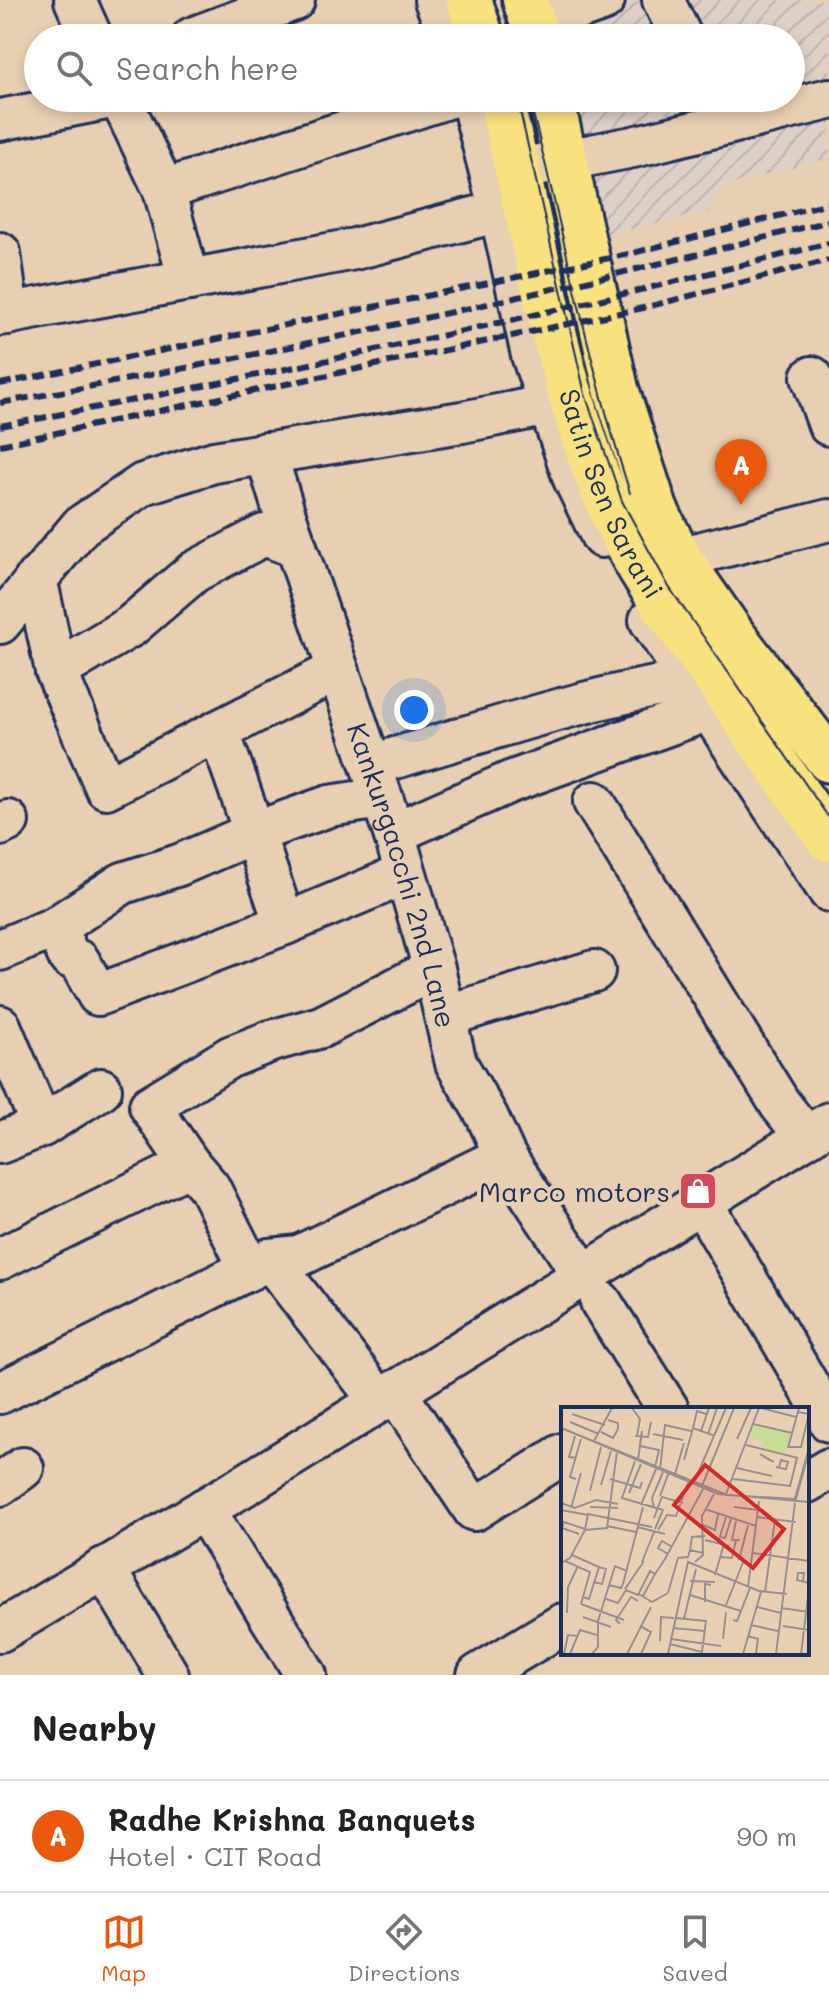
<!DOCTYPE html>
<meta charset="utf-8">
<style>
body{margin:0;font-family:Mali,sans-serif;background:#f6f6f6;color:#202124}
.you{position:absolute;left:414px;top:710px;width:28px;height:28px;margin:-20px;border:6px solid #fff;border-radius:50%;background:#1a73e8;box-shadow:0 0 0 12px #1a73e833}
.badge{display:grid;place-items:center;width:52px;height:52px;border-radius:50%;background:#ea580c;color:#fff;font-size:26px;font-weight:700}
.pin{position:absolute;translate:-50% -66px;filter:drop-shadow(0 2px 4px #0008)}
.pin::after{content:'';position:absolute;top:42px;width:28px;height:24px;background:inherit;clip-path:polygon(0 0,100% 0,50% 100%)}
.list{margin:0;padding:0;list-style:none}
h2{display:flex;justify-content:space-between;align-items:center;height:104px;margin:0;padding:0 32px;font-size:34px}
h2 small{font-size:26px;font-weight:400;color:#757577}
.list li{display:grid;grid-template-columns:52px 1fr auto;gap:24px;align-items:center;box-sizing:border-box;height:112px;padding:0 32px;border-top:2px solid #e0e0e0}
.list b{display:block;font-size:30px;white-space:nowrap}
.list p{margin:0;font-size:26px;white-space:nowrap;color:#757577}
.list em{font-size:26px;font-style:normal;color:#757577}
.icon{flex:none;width:44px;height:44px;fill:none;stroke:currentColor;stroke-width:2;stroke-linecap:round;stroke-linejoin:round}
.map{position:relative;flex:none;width:829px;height:1675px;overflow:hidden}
.search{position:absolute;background:#fff;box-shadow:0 4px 12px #0003;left:24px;right:24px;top:24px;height:88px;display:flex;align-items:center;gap:20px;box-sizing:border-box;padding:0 28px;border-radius:44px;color:#757577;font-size:30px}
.sheet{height:216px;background:#fff}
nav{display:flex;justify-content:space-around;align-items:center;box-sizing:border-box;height:112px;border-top:2px solid #e0e0e0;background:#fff;font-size:22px;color:#757577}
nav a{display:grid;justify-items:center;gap:4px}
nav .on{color:#ea580c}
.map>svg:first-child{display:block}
.industrial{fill:url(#industrial-furrows)}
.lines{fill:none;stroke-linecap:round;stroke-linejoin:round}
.minor-casing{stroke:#1b2f5e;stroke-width:46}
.major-casing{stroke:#1b2f5e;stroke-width:50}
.minor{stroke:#e9cfb1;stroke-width:40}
.major{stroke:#fae180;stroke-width:44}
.tram{stroke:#1b2f5e;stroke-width:2}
.rail{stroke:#1b2f5e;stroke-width:6;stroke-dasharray:12 6;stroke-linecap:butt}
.labels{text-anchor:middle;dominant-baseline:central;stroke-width:8;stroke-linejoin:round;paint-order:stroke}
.street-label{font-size:28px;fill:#1b2f5e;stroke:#e9cfb1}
.poi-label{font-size:28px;fill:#1b2f5e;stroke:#e9cfb1;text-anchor:end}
.inset-road{fill:none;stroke:#978f90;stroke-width:2}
.view{fill:#d62828;fill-opacity:0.15;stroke:#d62828;stroke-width:4}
.inset-edge{fill:none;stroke:#1b2f5e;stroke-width:4}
</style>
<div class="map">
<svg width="829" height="1675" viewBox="0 0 829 1675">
<defs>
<pattern id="industrial-furrows" width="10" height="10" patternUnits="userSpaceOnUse" patternTransform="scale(2)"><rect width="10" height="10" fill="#ded0c7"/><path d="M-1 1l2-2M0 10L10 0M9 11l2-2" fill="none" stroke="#beb3ad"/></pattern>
</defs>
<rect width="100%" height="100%" fill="#e9cfb1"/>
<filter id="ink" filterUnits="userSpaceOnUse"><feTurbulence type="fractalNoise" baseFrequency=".0125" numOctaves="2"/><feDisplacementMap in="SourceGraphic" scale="16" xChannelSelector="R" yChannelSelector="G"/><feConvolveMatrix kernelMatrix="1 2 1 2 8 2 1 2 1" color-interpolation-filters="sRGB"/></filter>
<g filter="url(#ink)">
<path class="industrial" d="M626,0H829V158L721,187L707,213L608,234L567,98H791V38H548L586,13Z"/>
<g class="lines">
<defs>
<g id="minor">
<path d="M75,0L92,38"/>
<path d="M435,0L450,38"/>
<path d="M663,0L682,38"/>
<path d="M534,25L604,0"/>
<path d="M192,38L294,0"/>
<path d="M120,98L164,190L189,280"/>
<path d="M471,98L500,211L532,355L574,479L602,537"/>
<path d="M0,120L112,98"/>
<path d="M519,169L633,147L829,99"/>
<path d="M164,190L447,98"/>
<path d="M0,253L8,314"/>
<path d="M0,315L355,249L500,211"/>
<path d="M812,377L829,425"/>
<path id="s1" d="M266,453L283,509L394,833L434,969L456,1063L487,1116L505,1156L583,1275"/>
<path d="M679,558L829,520"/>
<path d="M36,578L56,671L106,788L338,670"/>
<path d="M650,620L829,891"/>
<path d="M0,623L81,526L143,484L214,462L462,422L549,405"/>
<path d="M56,671L131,626L194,572L264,535L296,547"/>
<path d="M218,731C243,794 262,860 285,924"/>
<path d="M371,765C476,735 583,697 690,681"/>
<path d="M594,802L780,1104L806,1137"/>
<path d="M0,825L8,821"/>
<path d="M394,833L510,782L709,710"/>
<path d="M56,927L69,957L79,961L98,995L285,924L405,874"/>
<path d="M0,950L56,927L123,883L179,865L253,833L329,806L382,798"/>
<path d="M445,1016L594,971"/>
<path d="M0,1026L42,1126"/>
<path d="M0,1143L42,1126L101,1089"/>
<path d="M702,1203L829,1421"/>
<path d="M0,1259L190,1165"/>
<path d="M270,1259L379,1400"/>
<path d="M250,1269L209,1187L190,1165L150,1106L230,1057L271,1041L321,1027L434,969"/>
<path d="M601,1302L668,1409"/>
<path d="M395,1391L474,1510L563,1454"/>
<path d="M0,1393L270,1259L299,1256L505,1156"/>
<path d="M807,1482L829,1469"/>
<path d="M0,1485L23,1468"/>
<path d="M204,1509L306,1675"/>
<path d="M104,1568L168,1675"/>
<path d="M0,1631L245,1485L829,1123"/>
<path d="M478,1675L563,1624"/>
</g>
<g id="major">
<path d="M469,0L482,38"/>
<path d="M525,0L537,38"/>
<path id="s2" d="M500,98C538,244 557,397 622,534C642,578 673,617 700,656C743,717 787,778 829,839"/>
<path d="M551,98L616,389L655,509L679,558L734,637L829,760"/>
</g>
</defs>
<use href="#minor" class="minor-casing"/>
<use href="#major" class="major-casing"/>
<use href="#minor" class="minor"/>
<use href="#major" class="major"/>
<path class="tram" d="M500,0L514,38
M517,98L585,394L622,501L669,587L829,818
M531,106C564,235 589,366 630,493"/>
<path class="rail" d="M0,384L629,254L829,203
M0,403C279,353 555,292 829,221
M0,426C278,373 555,314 829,243
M0,445L643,308L829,260"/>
</g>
</g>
<defs>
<symbol id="shop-square" viewBox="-11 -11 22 22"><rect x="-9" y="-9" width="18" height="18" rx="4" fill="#d1495b" stroke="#e9cfb1"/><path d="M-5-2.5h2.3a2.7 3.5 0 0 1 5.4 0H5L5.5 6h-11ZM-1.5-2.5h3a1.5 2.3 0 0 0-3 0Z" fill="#fff"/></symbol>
</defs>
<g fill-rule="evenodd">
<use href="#shop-square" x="676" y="1169" width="44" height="44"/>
</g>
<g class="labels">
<g class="street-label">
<text stroke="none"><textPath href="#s2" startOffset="412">Satin Sen Sarani</textPath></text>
<text stroke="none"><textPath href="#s1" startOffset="444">Kankurgacchi 2nd Lane</textPath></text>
</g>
<g class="poi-label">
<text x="670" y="1191">Marco motors</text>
</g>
</g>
<g transform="translate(561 1407)">
<rect width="248" height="248" fill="#e9cfb1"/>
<path d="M193,18L230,27L224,47L201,41L202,34L188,31Z" fill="#c8dd93"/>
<path class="inset-road" d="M71,1L79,12L76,29M200,1L235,10M11,7L44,18M9,15L38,27M192,17L231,26M0,21L166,88L235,92L248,44M132,21L136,4L145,7M3,22L157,87L248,95M140,24L148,1M40,25L52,31L57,22V16L47,13M92,27L122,33M147,27L156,1M14,29L8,50L15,51M74,29L87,30L90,15M176,32L190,1M33,34L51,1M185,38L237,51M79,39L98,43L94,60M227,40H240L248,7L237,5M227,41L238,1M77,53L81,24M123,53L132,21L154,29M74,54L61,91L102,103L94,122M210,54L199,47L213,55M215,60L225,62L227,55L220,53L218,60M176,61L211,69M99,62L104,18L130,24M114,67L123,36M15,72L9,70L20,32M49,72L79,81L81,75M172,72L229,79L236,51M134,73L165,1M40,78L50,44M141,79L173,1M29,84L40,40M68,86L80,57M165,87L198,1M99,89L108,65M233,95L248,41M0,96L14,101L35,93L57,97M80,98L95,62M29,100L57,101M173,100L197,103M10,101L20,66M93,101L91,91L102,65M144,102L195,119M0,103L27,108M196,110L235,115M93,111L101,90L122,96M175,114L171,133H179M142,118L154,123L157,107M46,119L75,125M76,120L104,127M24,123L27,107L91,120M97,123L106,108L115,109L127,76M18,127L1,121L3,115L24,122M159,130L164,131L170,112M144,133L168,139M157,136L165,110M142,146L129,143L131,130L144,129M192,146L248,154M107,147L97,141L101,134L111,140M11,148L38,160L28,192L22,190M158,150L171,151L175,133M178,153L187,118M4,154L29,165L20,197M81,155L93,125M134,155L142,148L141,109L153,87M0,156L9,151L24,123L46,121L56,44M154,168L163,137M129,174L154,175M242,174L243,166H237L236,173L248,176M33,175L41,177L45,162L38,160M48,178L60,181L62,177L82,100M187,180L198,94M64,182L83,154M204,185L214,113M107,186L117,151L127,150L129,143M78,187L91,195L107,186M129,188L180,204M82,189L94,167M45,192L57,196L65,183L77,188L89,164L94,167L104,152L142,82M144,195V177L150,178M20,197L63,213M165,198L183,153M196,200L220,206M220,201L248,205M6,206L7,180L17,159M22,210L50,220M123,212L135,162M172,213L176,214L189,181M59,217L55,213L70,190L77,194M190,218L217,224M79,219L90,225L80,247M222,219L248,223M112,221L144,224M187,229L197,232L195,247M110,232L160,239M162,232L165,205M99,234L100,210L113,211M109,237L141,245L145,214L114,211M3,247L7,228L17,229M9,247L19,223L36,228M31,247L37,240V214L54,159L66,164M66,247L90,200M107,247L127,155L198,184L226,187M182,247L200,185M215,247L234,96M240,247L248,182"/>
<path class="view" d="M144,58L223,122L192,161L113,98Z"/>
<rect width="248" height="248" class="inset-edge"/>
</g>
</svg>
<div class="you"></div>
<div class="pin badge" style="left:741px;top:505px">A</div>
<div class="search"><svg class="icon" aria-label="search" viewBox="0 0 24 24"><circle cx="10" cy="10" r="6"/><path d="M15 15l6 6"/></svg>Search here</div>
</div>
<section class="sheet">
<h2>Nearby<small></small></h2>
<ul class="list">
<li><span class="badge">A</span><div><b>Radhe Krishna Banquets</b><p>Hotel · CIT Road</p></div><em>90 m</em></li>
</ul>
</section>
<nav>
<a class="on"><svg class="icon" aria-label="map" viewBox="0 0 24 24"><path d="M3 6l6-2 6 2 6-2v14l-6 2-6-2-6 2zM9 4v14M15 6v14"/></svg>Map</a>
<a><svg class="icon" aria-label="directions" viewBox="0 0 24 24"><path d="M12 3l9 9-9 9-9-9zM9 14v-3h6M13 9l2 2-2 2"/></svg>Directions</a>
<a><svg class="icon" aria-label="saved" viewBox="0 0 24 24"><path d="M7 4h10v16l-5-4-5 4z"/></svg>Saved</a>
</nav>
